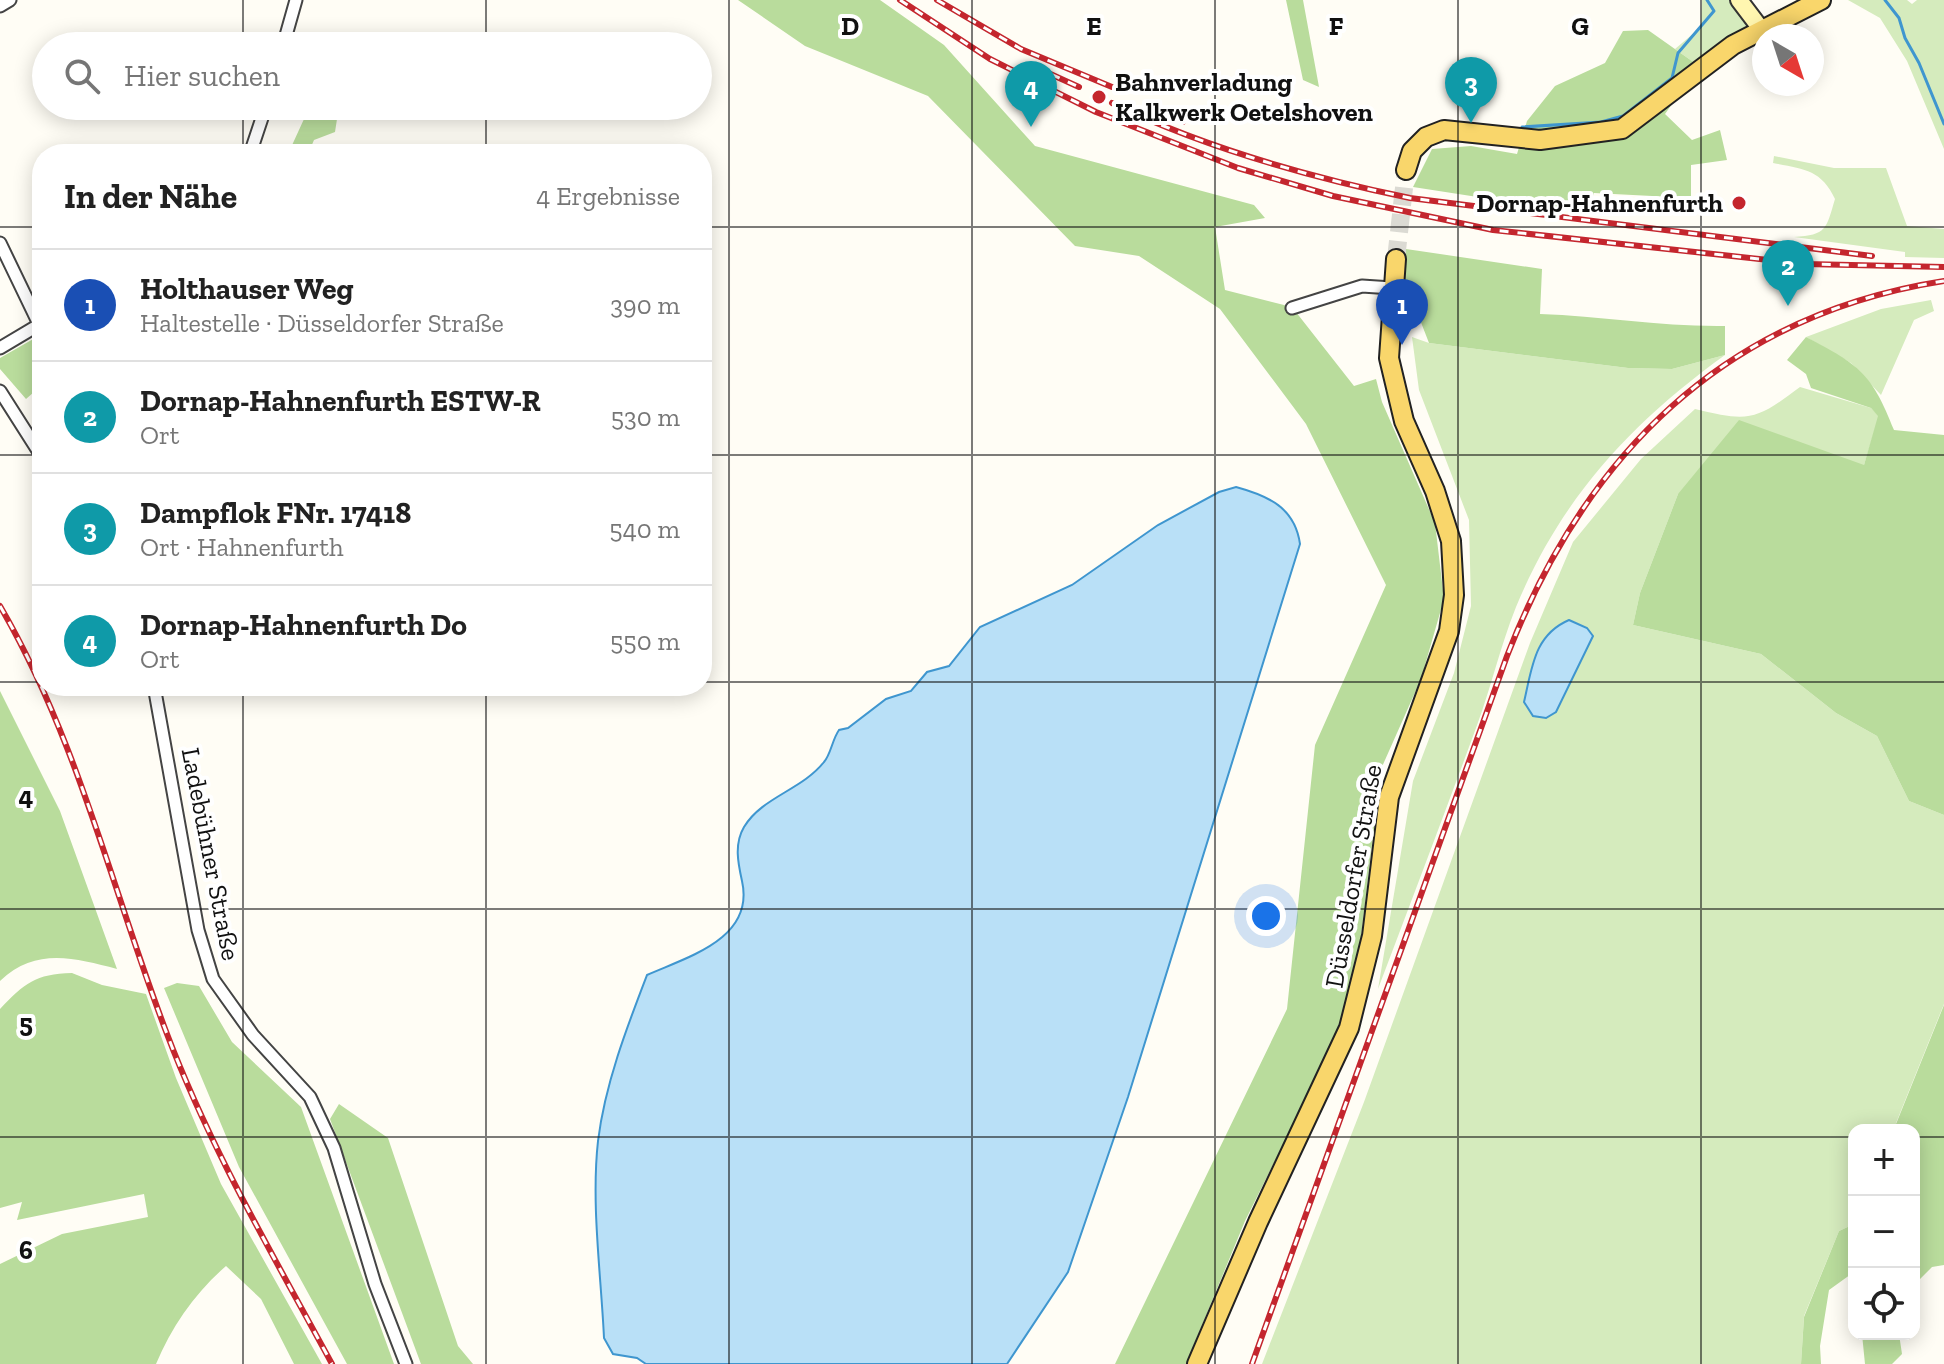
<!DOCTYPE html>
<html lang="de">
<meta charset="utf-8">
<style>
body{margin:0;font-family:"Zilla Slab",serif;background:#f2f2f2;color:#222}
.controls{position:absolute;right:24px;bottom:24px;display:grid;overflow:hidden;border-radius:16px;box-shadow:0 4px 20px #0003}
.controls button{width:72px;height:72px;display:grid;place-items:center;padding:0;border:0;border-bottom:2px solid #e0e0e0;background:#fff;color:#222;font:40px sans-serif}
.compass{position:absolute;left:1752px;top:24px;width:72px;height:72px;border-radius:50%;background:#fff;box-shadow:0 4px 20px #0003;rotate:141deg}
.you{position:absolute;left:1266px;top:916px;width:28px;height:28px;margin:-20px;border:6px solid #fff;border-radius:50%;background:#1a73e8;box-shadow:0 0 0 12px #1a73e833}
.badge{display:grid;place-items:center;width:52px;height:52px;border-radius:50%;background:#c4262e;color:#fff;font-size:26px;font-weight:700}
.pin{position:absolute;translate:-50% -66px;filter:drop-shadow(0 2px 4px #0008)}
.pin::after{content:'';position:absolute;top:42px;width:28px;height:24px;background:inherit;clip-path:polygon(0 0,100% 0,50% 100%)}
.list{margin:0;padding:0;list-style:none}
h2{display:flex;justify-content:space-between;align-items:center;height:104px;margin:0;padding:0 32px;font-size:34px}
h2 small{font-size:26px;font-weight:400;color:#767676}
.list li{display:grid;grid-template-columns:52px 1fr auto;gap:24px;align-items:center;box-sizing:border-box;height:112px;padding:0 32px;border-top:2px solid #e0e0e0}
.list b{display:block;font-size:30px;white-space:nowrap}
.list p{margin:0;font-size:26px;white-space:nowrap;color:#767676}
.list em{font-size:26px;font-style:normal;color:#767676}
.icon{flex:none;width:44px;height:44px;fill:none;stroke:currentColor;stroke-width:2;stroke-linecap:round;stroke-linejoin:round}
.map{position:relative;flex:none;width:1944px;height:1364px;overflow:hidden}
.search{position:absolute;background:#fff;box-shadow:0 4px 20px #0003;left:32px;top:32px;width:680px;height:88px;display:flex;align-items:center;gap:20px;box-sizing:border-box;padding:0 28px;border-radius:44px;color:#767676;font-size:30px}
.panel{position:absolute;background:#fff;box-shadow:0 4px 20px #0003;left:32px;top:144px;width:680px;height:552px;border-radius:32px}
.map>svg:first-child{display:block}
.green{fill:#d5ebbd}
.forest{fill:#b9dc9c}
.water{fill:#b9e0f7;stroke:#3f96cf;stroke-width:2}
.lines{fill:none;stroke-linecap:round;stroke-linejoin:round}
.stream{stroke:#3f96cf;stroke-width:3}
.primary-tunnel{stroke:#dbdad3;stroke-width:18;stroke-dasharray:18 9;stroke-linecap:butt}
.street-casing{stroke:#444;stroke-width:15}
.secondary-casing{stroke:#333;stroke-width:20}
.primary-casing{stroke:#222;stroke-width:22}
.street{stroke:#fff;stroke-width:11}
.secondary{stroke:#fff6b0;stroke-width:16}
.primary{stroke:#f9d66b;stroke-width:18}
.rail-casing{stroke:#c4262e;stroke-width:6}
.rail{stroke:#fff;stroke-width:3;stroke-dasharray:9;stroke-linecap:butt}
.grid{fill:none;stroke:#111;stroke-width:2;stroke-opacity:0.55}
.poi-dot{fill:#c4262e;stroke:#fff;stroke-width:3}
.labels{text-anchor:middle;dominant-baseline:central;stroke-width:8;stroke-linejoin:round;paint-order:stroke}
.poi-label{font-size:26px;font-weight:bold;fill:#111;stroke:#fff;text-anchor:start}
.street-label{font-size:26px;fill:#111;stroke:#fff}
.grid-label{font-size:26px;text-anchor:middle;font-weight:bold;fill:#111;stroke:#fff;stroke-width:8;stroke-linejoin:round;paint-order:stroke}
</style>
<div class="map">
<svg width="1944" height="1364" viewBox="0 0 1944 1364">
<rect width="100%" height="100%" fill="#fffdf5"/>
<path class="green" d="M1702,0H1734L1755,27L1699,66L1675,49L1701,27Z
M1848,0H1907L1912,4L1917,0H1944V149L1907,61L1880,18Z
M1774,156L1834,168H1886L1907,226L1944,229V258L1905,257V252L1794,237C1827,235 1826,229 1835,199C1821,169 1803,169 1773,163Z
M1931,300L1934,311L1914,320L1881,395L1851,363L1806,337L1881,309Z
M1412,337L1429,343L1628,368L1672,369L1725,355C1631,423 1561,498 1516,607C1500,647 1491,688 1476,728C1444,815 1411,902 1378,989L1413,781L1454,673L1471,606L1469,520L1419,390Z
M1800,387L1871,408L1879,416L1864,465L1678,494L1640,593L1633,625L1761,654L1836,713L1877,736L1909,801L1944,815V1004L1896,1123L1900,1130H1854V1224L1839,1231L1804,1316L1801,1364H1262L1364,1102L1530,643L1573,542L1641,459L1695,409C1749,422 1755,421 1800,387Z"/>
<path class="forest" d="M738,0H880L944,45L1035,146L1254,205L1265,218L1215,227L1225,290L1292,307L1354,386L1376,379L1382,402L1435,523L1444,599L1421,679L1381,769L1360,945L1348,1001L1325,1060L1245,1221L1186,1364H1115L1287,1009L1315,745L1386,585L1306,424L1220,309L1139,256L1075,246L928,96L805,46Z
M1286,0H1303L1319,87L1303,80Z
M1648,30L1699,66L1665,114L1692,140L1720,130L1727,160L1691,165V198L1594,193L1587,214L1413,187L1432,149L1471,146L1517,154L1527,121L1555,86L1605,63L1623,31Z
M331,106H339L335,132L314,140L308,154H288L304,119Z
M1406,249L1542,269L1540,314C1602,316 1663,327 1725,326V355L1672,369L1628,368L1429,343L1403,276Z
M42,334V385L26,399L0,369V358Z
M1806,337C1860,365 1872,374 1894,430L1944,435V815L1909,801L1877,736L1836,713L1761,654L1633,625L1640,593L1678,494L1739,420L1864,465L1878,416L1871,408L1811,388L1806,374L1787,360Z
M0,691L60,811L117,969C74,958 36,947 0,981Z
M72,973L102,985L146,994L176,1078L221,1184L322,1364H294L261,1299L226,1266C195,1293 172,1326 156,1364H0V1264L62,1234L148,1217L144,1194L17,1220L22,1202L0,1208V1009C25,983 35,974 72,973Z
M177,983L199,986L232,1042L301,1107L394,1364H347L239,1167L164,988Z
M1944,1005V1265L1932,1267L1914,1285V1130H1900L1896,1124Z
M339,1104L388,1138L458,1346L473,1364H421L330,1119Z
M1854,1224V1272L1829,1290L1820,1346L1821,1364H1801L1804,1317L1839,1231Z
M1862,1334H1899L1902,1354L1892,1364H1865Z"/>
<path class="water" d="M1236,487C1269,496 1295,508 1300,544L1128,1097L1068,1272L1007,1364H646L637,1358L613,1354L604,1338C601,1274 591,1204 598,1141C605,1084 627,1027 647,975C687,957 755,939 742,881C738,863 734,844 744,827C762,797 802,790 824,762C831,754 832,740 839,730L848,728L886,699L911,691L927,672L949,666L980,627L1072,585L1158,525L1219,492Z
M1569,620L1587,628L1593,636L1556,712L1546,718L1533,716L1524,702C1532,668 1534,635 1569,620Z"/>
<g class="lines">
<path class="stream" d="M1885,0L1899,18L1905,38L1919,63L1944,124
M1522,127L1601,122L1623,116L1672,78L1678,53L1714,11L1707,0"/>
<path class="primary-tunnel" d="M1396,259L1406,170"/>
<defs>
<path id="street" d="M0,6L10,0
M283,46L296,0
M250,154L266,106
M0,243L39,324
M1292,308L1362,286L1392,288
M0,348L42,323
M0,391L42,457
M154,686L198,930L213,979L253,1035L310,1097L334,1148L375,1284L406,1364"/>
<path id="secondary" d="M1739,0L1761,29"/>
<path id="primary" d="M1406,170L1412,151L1426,137L1444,130L1540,140L1622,129L1733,45L1821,0
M1197,1364L1258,1222L1349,1028L1372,936L1389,797L1449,631L1454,595L1451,541L1435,491L1404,421L1389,358L1396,259"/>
</defs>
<use href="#street" class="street-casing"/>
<use href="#secondary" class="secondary-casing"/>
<use href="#primary" class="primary-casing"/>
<use href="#street" class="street"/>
<use href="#secondary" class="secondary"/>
<use href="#primary" class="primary"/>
<defs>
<path id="rail" d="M900,0L990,59L1096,112L1238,168L1333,196L1493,230L1805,264L1944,267
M937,0L1021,49L1112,87
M1035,67L1079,87
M1112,103C1205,148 1309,177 1410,198L1872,256
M1153,108L1183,122
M0,606C78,740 112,890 167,1034C211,1150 273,1255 332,1364
M1252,1364L1507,656C1585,455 1724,315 1944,281"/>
</defs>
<use href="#rail" class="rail-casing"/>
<use href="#rail" class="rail"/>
</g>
<path class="grid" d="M243,0V46M486,0V46M729,0V1364M972,0V1364M1215,0V1364M1458,0V1364M1701,0V1364M243,106V154M486,106V154M0,227H42M702,227H1944M0,455H42M702,455H1944M0,682H42M702,682H1944M243,686V1364M486,686V1364M0,909H1944M0,1137H1854M1914,1137H1944"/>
<g class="poi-dot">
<circle cx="1099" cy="97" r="8"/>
<circle cx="1739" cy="203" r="8"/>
</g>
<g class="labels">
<g class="poi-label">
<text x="1115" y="82">Bahnverladung<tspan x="1115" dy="30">Kalkwerk Oetelshoven</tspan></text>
<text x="1723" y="203" text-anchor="end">Dornap-Hahnenfurth</text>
</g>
<g class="street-label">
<text transform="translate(211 854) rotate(79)">Ladebühner Straße</text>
<text transform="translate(1353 876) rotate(-80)">Düsseldorfer Straße</text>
</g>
</g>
<g class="grid-label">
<text x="850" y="35">D</text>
<text x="1094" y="35">E</text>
<text x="1336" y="35">F</text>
<text x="1580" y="35">G</text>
<text x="26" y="805">4</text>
<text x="26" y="1032">5</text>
<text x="26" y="1259">6</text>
</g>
</svg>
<div class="controls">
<button>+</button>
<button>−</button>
<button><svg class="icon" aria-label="locate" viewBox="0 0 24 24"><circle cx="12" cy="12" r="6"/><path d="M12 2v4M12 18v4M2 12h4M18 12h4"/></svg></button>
</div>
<svg class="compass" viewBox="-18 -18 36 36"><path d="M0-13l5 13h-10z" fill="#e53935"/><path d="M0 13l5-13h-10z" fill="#767676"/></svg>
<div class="you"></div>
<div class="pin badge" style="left:1402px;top:345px;background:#1a4fb4">1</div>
<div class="pin badge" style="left:1788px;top:306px;background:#0f9aa8">2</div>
<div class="pin badge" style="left:1471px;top:123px;background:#0f9aa8">3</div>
<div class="pin badge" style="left:1031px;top:127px;background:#0f9aa8">4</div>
<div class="search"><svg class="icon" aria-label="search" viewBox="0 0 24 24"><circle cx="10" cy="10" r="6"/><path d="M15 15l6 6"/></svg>Hier suchen</div>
<section class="panel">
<h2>In der Nähe<small>4 Ergebnisse</small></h2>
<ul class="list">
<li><span class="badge" style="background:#1a4fb4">1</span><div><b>Holthauser Weg</b><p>Haltestelle · Düsseldorfer Straße</p></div><em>390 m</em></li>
<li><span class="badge" style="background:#0f9aa8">2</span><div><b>Dornap-Hahnenfurth ESTW-R</b><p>Ort</p></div><em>530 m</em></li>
<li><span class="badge" style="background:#0f9aa8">3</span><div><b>Dampflok FNr. 17418</b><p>Ort · Hahnenfurth</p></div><em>540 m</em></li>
<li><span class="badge" style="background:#0f9aa8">4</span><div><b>Dornap-Hahnenfurth Do</b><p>Ort</p></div><em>550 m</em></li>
</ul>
</section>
</div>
